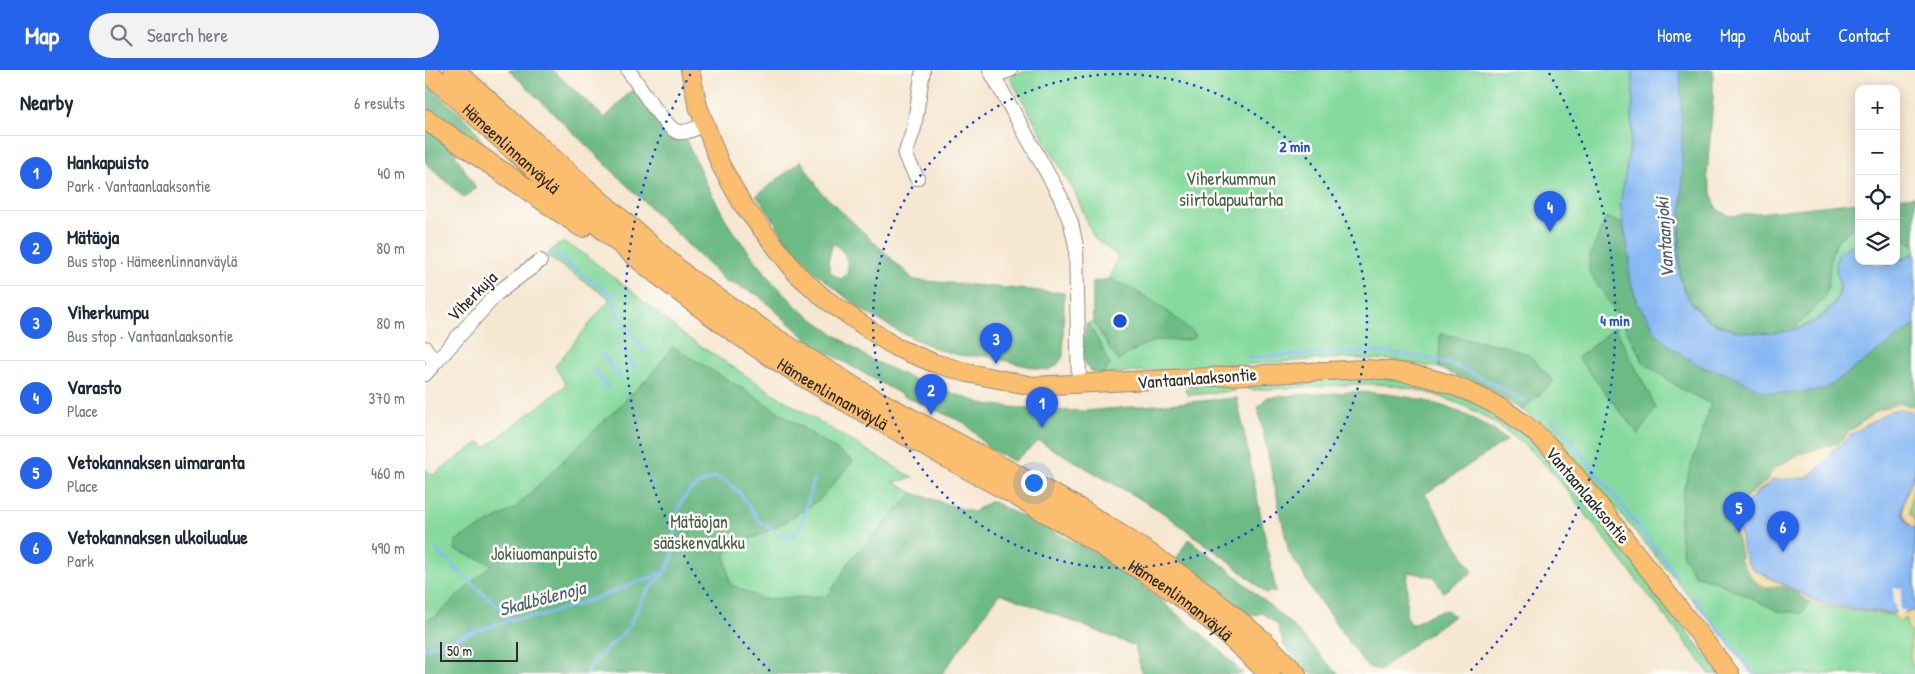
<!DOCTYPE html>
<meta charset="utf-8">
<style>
body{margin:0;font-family:"Patrick Hand",sans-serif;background:#f2f2f3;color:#1f2937}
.controls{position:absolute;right:15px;top:15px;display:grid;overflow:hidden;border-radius:10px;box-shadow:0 2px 12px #0003}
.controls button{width:45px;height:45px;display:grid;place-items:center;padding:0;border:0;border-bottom:1px solid #e0e1e3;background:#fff;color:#1f2937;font:25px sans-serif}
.scale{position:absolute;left:15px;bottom:12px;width:78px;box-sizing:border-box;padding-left:5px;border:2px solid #2b2b2b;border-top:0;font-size:14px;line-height:18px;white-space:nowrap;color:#2b2b2b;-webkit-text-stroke:4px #fdfcf7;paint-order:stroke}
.you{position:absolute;left:608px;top:412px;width:18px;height:18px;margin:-12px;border:4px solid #fff;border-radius:50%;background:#1a73e8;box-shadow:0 0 0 8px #1a73e833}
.badge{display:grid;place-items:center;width:32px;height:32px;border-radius:50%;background:#2563eb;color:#fff;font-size:16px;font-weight:700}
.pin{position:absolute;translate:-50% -41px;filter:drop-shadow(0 1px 2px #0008)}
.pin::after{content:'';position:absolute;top:26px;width:18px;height:15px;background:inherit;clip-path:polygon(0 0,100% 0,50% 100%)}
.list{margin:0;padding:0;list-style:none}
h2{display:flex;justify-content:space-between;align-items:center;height:65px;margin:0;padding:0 20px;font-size:21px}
h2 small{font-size:16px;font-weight:400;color:#747a83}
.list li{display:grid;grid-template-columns:32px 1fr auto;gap:15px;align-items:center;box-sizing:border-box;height:75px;padding:0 20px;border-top:1px solid #e0e1e3}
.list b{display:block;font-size:19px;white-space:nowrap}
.list p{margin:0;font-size:16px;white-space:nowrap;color:#747a83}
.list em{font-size:16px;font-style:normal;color:#747a83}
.icon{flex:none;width:28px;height:28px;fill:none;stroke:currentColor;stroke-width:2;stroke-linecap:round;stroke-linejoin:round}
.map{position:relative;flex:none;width:1490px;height:604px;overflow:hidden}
header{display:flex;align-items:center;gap:30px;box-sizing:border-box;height:70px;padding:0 25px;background:#2563eb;color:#fff}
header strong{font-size:24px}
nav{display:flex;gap:28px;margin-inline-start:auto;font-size:18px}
.search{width:350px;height:45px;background:#f2f2f3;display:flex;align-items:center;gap:12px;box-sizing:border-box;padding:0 18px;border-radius:28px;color:#747a83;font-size:19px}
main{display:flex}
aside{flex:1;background:#fff}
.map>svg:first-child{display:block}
.green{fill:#86da9d;stroke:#588264}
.forest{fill:#6cba84;stroke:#4c7258;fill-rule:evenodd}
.sand{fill:#eeda9e;stroke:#8c8264}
.water{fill:#87b8f3;stroke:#59728f}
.pier{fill:#f6e7d1}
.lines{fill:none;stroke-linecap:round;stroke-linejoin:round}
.stream{stroke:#87b8f3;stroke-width:3}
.minor-casing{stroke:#90897e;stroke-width:16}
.major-casing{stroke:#90897e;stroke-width:20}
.highway-casing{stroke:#90897e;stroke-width:22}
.minor{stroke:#fff;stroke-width:14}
.major{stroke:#fbbe6e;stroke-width:18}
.highway{stroke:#fbbe6e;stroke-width:20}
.ring{fill:none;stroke:#1d4ed8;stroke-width:2.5;stroke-dasharray:2.5 5}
.labels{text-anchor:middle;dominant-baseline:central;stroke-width:5;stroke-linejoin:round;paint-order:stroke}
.street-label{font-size:18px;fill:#2b2b2b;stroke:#fdfcf7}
.park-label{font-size:18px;fill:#46604d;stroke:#fdfcf7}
.water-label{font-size:19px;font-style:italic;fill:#4b5c71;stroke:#fdfcf7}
.centre{fill:#1d4ed8;stroke:#fdfcf7;stroke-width:2.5}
.ring-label{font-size:15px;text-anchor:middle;font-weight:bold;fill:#1d4ed8;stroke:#fdfcf7;stroke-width:5;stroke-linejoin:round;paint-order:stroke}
</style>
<header>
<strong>Map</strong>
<div class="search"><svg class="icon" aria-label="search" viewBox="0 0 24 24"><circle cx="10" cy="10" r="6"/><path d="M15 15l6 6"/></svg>Search here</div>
<nav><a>Home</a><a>Map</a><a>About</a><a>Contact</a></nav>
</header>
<main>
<aside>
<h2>Nearby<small>6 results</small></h2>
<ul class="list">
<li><span class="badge">1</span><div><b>Hankapuisto</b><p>Park · Vantaanlaaksontie</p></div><em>40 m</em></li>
<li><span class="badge">2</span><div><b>Mätäoja</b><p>Bus stop · Hämeenlinnanväylä</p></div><em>80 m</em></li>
<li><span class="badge">3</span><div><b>Viherkumpu</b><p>Bus stop · Vantaanlaaksontie</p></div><em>80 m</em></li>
<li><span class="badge">4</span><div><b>Varasto</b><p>Place</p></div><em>370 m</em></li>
<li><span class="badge">5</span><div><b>Vetokannaksen uimaranta</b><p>Place</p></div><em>460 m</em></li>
<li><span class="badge">6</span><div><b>Vetokannaksen ulkoilualue</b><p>Park</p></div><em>490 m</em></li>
</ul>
</aside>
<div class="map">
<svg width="1490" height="604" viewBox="0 0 1490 604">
<rect width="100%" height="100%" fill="#fdfcf7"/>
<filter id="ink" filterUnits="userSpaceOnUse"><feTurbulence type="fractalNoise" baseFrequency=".02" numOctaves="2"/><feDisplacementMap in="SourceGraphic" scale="10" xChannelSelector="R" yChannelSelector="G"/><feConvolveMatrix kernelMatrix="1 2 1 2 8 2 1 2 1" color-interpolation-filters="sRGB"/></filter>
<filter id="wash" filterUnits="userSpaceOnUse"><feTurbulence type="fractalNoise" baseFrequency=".0096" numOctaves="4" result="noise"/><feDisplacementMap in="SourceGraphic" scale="20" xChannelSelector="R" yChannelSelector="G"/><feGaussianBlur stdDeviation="1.12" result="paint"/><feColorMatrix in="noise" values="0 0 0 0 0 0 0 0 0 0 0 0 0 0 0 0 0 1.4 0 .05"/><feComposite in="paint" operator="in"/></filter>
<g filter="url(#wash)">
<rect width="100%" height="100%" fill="#f6e7d1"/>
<path class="green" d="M608,0H1208L1207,64L1198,154L1205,190L1400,319L1490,255V604H1330L1124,359L1097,340L1052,314L1014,298L967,290L915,288L678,304L670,303L665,300L661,254L668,252V212L685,209L693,186L669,168L651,125L585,8L590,4Z
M1430,156H1434V174H1430L1410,196C1426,235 1395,248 1366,262L1398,230L1406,186L1413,169Z
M1471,164L1490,175V183L1471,191Z
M140,173L155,181L206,221L260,266L357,329L488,408L468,412L488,423L512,431L414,528L0,604V399L8,405L55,372L60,378L141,315L130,296L185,229L122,186C127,179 131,174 140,173Z
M944,306L1002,314L1057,336L1086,353L1129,391L1295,604H1285L1130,405C1083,354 1032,323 962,315C942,313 922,315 901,316C876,317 851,319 825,320L823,317L825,313Z
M782,314H807L810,321L763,325L760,320Z"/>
<path class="forest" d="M84,0H127L180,48L209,18L260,68L283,117L306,159L347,211L374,239L406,262L445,289L490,310L559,334L613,340L659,341L812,328L851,521L841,523L805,492L734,440L614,371L589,391L563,378L540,353L481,327L387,274L333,225L299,210Z
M1255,0H1288V28L1282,106L1291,138L1298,143L1306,146L1434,132V156H1430L1413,169L1406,186L1403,216L1398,230L1366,262L1340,264L1314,262L1284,251L1264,230L1255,209L1254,183L1257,130Z
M0,12L47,55L59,75L55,78L0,38Z
M0,54L20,68L51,118L39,128L0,92Z
M376,91L396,122L489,210L639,223L638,287L631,296L622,300L613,299L562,286H539L514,280L473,261L435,239L390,202L360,169L341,138L331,126ZM408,173C419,180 425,190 422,204L416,209L406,203L403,191Z
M1490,126V175L1471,164V128Z
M1181,147L1198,154L1205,190L1204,207L1213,235L1223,247L1230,262L1279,298L1304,304L1320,311L1461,275L1490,255V337L1486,335L1462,336L1449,342L1425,361L1413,373L1375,384L1348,399L1343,410L1330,419L1309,453L1316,485L1315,491L1329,509L1336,516H1352L1363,518L1384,533L1377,543L1353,541L1290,511L1269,505L1258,486L1254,457L1259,418L1286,334L1258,320L1219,293L1197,251L1164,202V189Z
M685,209C718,222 744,241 770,264V267C761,273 746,269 735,270C718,273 706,282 693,291L668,252V212Z
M664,253L685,295L678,304C651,302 658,273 661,254Z
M1190,257L1231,338L1213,364L1153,288Z
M1015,264L1077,275L1104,285L1129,312L1097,340L1052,314L1014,298Z
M248,277L323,322L428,391L395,429L362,451L335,465L312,473L300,484L305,514L337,529L403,526L426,489L488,423L548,442L566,431L669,482L702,502L796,581L818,604H717L710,576L575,523L517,604H0V550L10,547L67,494L30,480V471L90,438L223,308Z
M927,322C983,323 1037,335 1082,370L1000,424L1048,502L1018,522L1009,507L983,502L981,544L986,555L1009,543L1022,540L1029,546L980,580L956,600L942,597L886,519L876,500L864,483L833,338L842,327Z
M763,469L803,499L868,556L913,604H887L881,601L860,577L852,554L837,543L823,547L751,490Z"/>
<path class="sand" d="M1474,333L1490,337V346C1483,338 1474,339 1465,341L1406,382L1403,390L1381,408L1348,410L1328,425L1342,507L1399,535L1463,543L1481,542L1490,540V600L1485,588L1486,564L1482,558V549L1471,550L1468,545L1395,537C1383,533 1375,524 1364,519C1355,514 1344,519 1336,515C1328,512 1321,498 1315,491L1316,485L1309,453L1310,441L1320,428L1343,410L1348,399L1375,384L1413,373L1425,361L1450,342Z
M1490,401C1490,415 1485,429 1485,443L1490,449V459C1468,443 1482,423 1490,401Z"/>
<path class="water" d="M1208,0H1255C1257,43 1257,86 1257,129C1256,155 1251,182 1255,208C1259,228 1276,249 1294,256C1330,269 1394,268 1413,227C1419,213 1408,202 1411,191C1414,182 1425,173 1434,174V191C1443,191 1450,196 1458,195C1469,195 1480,187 1490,183V255L1400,319L1359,324L1339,322L1304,304L1279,298L1248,279L1230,262L1223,247L1213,235L1204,207L1205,190L1195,134L1207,64Z
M1476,339L1486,342L1490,346V401L1478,434L1477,443L1482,453L1490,459V540L1481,542L1463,543L1399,535L1328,499L1322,492L1318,481L1314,453V441L1320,434L1348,410L1382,408L1403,390L1406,382L1427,364L1465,341Z"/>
<path class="pier" d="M1469,518H1477L1475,540H1480L1481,542L1476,543V545H1471L1470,534H1468Z"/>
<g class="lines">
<path class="stream" d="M127,183L183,222L189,228L193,246L220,281
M193,274L209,296
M177,284L195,308
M823,288C889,284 966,273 1029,296C1054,305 1078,320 1101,332
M168,299L184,320
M1126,349L1138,360L1251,505
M0,469L2,471
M12,480L36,504L87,549
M1269,528L1328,604
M0,578L88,549L116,546L174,527L239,502
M161,604C170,585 189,575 202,559C209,549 213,535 220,525C225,516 235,510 240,502C258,477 241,442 266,420C273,414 282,411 290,407L300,411L314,422L334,451L361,468L371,465L378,449L389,409"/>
</g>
</g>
<g filter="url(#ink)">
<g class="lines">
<defs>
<path id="minor" d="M203,0C213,13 239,58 253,62C261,64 272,57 280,55
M565,0L635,126L646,153L651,176L654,315
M568,6L585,0
M492,108L480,85L489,58L498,0
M0,278L10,293L0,304
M10,293L71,224L115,191"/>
<path id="major" d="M265,0L273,36L295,94L318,135L372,204L400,229L470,277L509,293L543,303L608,316L940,299C1008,301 1076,327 1124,376C1154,407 1179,442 1205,476C1239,519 1272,561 1305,604"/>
<g id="highway">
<path id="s1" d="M1,0C109,98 216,201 338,281C450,354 571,409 684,480C713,498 744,516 771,538C797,558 821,581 845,604"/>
<path d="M29,0L161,119L263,208L348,267L445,327L653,438L725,484L779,522L839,572L871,604"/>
<path d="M0,49L157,157"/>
</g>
</defs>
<use href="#minor" class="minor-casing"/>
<use href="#major" class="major-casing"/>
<use href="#highway" class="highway-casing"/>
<use href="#minor" class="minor"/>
<use href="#major" class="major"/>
<use href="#highway" class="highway"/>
</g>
</g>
<g class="ring">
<circle cx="695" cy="251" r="247"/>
<path d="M345 601A495 495 0 0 1 266 3M1124 3A495 495 0 0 1 1045 601"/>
</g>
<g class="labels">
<g class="street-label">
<text stroke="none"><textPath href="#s1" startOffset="116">Hämeenlinnanväylä</textPath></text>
<text transform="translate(47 226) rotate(-45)">Viherkuja</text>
<text transform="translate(772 308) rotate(-4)">Vantaanlaaksontie</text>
<text stroke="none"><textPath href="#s1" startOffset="521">Hämeenlinnanväylä</textPath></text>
<text transform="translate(1163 425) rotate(50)">Vantaanlaaksontie</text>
<text stroke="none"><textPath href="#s1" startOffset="926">Hämeenlinnanväylä</textPath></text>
</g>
<g class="park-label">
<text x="806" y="108">Viherkummun<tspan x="806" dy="21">siirtolapuutarha</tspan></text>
<text x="274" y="451">Mätäojan<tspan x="274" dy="21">sääskenvalkku</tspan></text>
<text x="119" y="483">Jokiuomanpuisto</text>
</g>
<g class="water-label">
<text transform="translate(1239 168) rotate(-94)">Vantaanjoki</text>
<text transform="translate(117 528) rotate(-15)">Skallbölenoja</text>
</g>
</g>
<circle cx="695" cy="251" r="8" class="centre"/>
<g class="ring-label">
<text x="870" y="82">2 min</text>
<text x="1190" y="256">4 min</text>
</g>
</svg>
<div class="controls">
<button>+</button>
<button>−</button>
<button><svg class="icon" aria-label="locate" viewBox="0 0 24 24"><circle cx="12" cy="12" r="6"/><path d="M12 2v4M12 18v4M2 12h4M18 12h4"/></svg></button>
<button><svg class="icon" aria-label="layers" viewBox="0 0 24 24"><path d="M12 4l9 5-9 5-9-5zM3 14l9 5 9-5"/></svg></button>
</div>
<div class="scale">50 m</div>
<div class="you"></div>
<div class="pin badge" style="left:617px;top:358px">1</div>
<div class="pin badge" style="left:506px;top:345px">2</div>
<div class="pin badge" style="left:571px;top:294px">3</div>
<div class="pin badge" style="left:1125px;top:162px">4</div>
<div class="pin badge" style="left:1314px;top:463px">5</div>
<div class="pin badge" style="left:1358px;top:482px">6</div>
</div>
</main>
